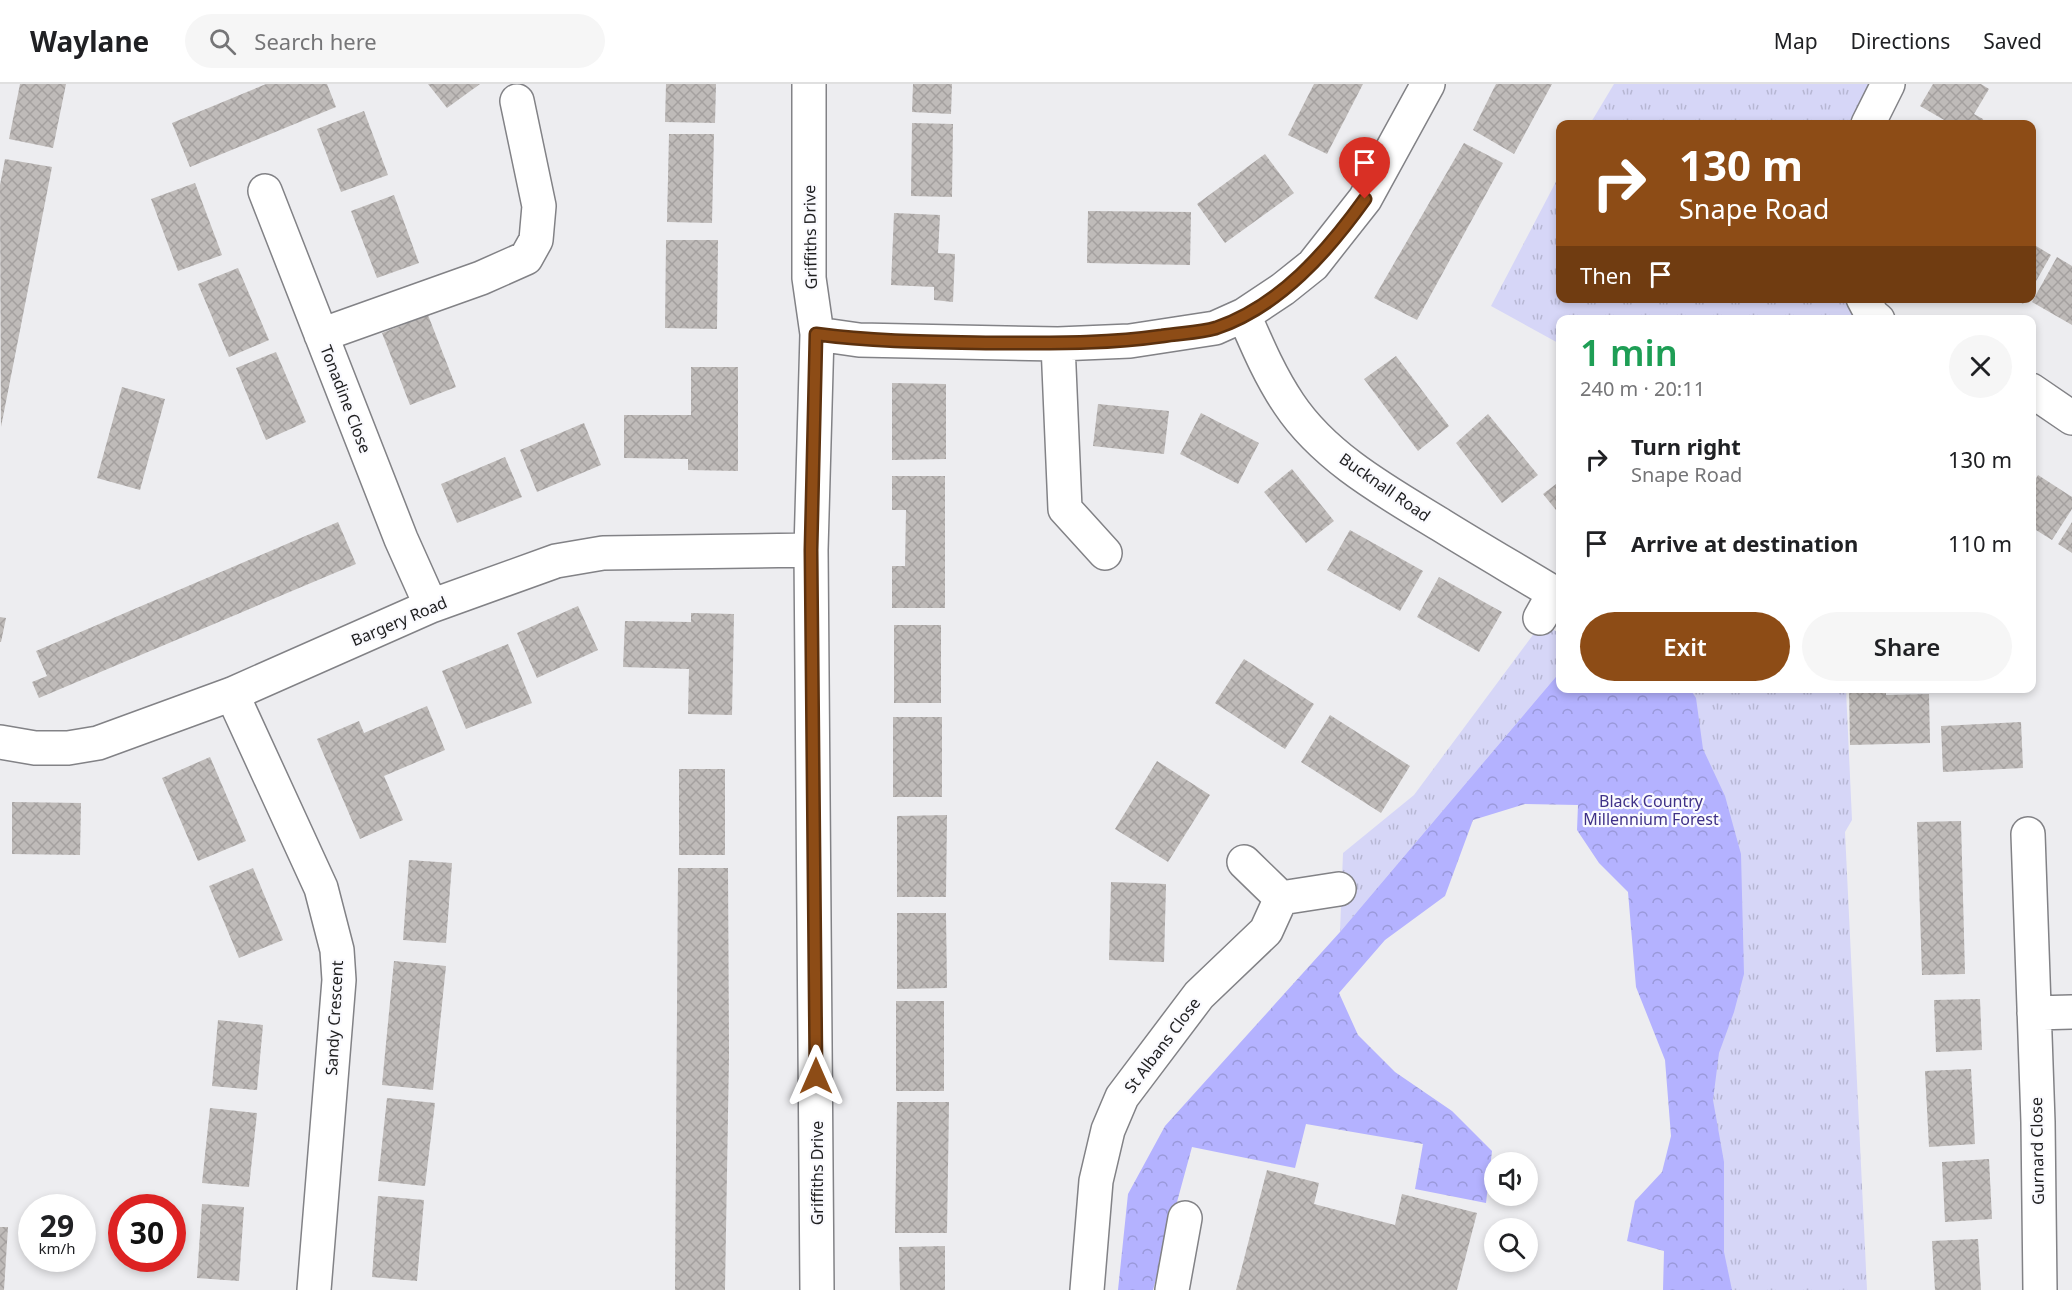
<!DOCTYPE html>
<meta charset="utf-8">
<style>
body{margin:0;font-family:"Noto Sans",sans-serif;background:#f6f6f6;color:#202124;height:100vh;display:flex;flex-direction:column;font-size:22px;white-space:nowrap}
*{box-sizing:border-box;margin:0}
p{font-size:20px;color:#757577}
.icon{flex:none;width:33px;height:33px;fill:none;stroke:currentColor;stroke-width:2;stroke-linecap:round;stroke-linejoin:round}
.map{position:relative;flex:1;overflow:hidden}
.details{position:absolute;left:1556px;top:231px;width:480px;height:378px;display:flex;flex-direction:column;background:#fff;border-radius:12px;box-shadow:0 3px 9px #0003}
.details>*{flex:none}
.top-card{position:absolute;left:1556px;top:36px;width:480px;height:183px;border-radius:12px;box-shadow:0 3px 9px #0003;background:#8d4c16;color:#fff;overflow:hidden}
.controls{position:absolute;left:1484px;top:1068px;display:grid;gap:12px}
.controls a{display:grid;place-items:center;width:54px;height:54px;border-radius:50%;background:#fff;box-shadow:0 3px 9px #0003;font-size:30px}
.speed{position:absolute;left:18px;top:1110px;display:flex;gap:12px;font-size:30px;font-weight:700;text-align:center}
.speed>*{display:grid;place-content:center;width:78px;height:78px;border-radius:50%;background:#fff;box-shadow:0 3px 9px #0003;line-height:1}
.speed small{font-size:15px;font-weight:400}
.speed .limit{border:9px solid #d22;background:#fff;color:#111}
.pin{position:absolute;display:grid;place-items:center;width:51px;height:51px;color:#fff;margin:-62px -26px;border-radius:50% 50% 50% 0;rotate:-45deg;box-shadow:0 0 6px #0007}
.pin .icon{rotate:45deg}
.me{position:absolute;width:66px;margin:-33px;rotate:0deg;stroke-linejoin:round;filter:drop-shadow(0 0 4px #0008)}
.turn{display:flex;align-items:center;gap:21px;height:126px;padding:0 24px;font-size:27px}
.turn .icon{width:78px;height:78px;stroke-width:2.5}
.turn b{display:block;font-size:42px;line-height:51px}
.then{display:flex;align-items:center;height:57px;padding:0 24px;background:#0003;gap:12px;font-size:22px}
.round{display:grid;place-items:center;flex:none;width:63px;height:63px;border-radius:32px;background:#f6f6f6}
.headline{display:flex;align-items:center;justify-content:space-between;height:102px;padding:0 24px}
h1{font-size:36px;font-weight:600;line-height:45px;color:#1e9e55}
.primary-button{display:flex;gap:12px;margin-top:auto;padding:12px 24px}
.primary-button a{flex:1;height:69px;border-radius:36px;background:#8d4c16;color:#fff;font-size:24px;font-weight:600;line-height:69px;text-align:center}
.primary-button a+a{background:#f6f6f6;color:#202124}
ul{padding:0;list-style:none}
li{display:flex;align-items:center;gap:18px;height:84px;padding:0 24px}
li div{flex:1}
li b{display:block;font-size:22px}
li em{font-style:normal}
header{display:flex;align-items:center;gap:36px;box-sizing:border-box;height:84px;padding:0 30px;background:#fff;border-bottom:2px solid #e0e0e0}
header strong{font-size:28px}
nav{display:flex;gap:33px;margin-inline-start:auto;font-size:21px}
.search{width:420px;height:54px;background:#f6f6f6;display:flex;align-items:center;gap:15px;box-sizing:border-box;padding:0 21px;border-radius:33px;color:#757577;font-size:22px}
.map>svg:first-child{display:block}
.grass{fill:url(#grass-tufts)}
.forest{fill:url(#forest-crowns)}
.building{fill:url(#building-cross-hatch)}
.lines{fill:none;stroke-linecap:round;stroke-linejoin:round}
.minor-casing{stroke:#828286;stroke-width:36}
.minor{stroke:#fff;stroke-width:33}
.route-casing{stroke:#5c310e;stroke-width:15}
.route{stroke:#8d4c16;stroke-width:10}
.labels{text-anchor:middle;stroke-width:4.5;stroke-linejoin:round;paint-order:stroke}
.street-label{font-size:16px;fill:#1e1e1f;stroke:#fafafe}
.park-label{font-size:16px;fill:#3f3188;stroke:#fafafe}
</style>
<header>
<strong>Waylane</strong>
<div class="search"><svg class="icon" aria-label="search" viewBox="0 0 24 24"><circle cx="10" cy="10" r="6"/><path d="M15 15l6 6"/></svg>Search here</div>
<nav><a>Map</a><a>Directions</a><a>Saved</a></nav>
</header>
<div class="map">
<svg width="2072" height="1206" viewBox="0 0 2072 1206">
<defs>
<pattern id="grass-tufts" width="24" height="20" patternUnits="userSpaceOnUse" patternTransform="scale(1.5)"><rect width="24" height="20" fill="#d6d6f7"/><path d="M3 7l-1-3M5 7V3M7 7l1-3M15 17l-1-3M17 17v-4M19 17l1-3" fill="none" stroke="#b7b7d3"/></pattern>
<pattern id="forest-crowns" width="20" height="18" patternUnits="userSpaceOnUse" patternTransform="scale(1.5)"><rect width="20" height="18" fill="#b4b2ff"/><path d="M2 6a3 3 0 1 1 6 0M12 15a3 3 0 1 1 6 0" fill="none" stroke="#9a99da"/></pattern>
<pattern id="building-cross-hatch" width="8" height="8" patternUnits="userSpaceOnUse" patternTransform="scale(1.5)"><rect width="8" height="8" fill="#bfbbb9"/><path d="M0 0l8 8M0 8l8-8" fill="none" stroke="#a4a09f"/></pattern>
</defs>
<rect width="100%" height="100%" fill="#ededf0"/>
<path class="grass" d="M1614,0H1876L1856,40H1590Z
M1560,90V214L1850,215L1863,235L1560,236V260L1491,222Z
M1541,540L1560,549V588L1340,848L1343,769L1414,711Z
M1674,605H1846L1852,736L1845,748L1867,1206H1703Z"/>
<path class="forest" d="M1560,588V604L1690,605L1696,614L1703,665L1725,712L1741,770L1744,890L1734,928L1719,969L1713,1016L1724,1078V1168L1732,1206H1663L1664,1167L1627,1157L1635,1117L1662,1088L1671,1052L1665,976L1636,903L1628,808L1599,779L1577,746L1578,721L1525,720L1473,736L1445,812L1385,856L1339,909L1358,951L1395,988L1452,1027L1492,1067L1486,1119L1415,1105L1423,1060L1306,1040L1295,1084L1192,1063L1153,1206H1118L1128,1110L1165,1042L1340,848Z"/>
<path class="building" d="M20,0H66L53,64L9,55Z
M266,0H327L336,23L190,83L172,39Z
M428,0H480L447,24Z
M666,0H716L715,39L665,38Z
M913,0H952L951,30L912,28Z
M1314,0H1363L1327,70L1288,51Z
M1496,0H1552L1514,70L1473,46Z
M1933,0H1981L1989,5L1974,30L1983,35L1984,40H1951L1920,22Z
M364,27L388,91L341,108L317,45Z
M912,39L953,40L952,113L911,112Z
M669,50H714L712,139L667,138Z
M1464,59L1503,79L1417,236L1374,214Z
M1265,70L1294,109L1225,159L1197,120Z
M5,75L52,83L1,343L0,101Z
M195,99L222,171L178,187L151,115Z
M394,111L419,179L377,194L351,127Z
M1088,127L1191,128L1190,181L1087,179Z
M894,129L940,131L938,169L955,170L953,218L934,216V203L891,201Z
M666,156H718L717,245L665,244Z
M2031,159L2051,171L2031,206Z
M2057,173L2072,182V241L2032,218Z
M238,184L269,256L229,273L198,200Z
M2013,214H2026L2023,220Z
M428,231L456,303L410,321L382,249Z
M276,268L306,338L266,356L236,284Z
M1396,272L1449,342L1418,367L1364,295Z
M691,283H738V387L688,386V375L624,374V331H691Z
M892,299L946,300V375L892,376Z
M122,303L165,315L140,406L97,394Z
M1098,320L1169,327L1164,370L1093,362Z
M1201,329L1259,359L1238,400L1180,370Z
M1488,330L1538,391L1502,419L1456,359Z
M584,339L601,381L537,408L520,366Z
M505,373L522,413L457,439L441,400Z
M1292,385L1334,437L1306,459L1264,408Z
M2038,391L2072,413V425L2052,456L2031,443V403Z
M892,392H945V524H892V482H905L906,426H892Z
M1560,397V431L1543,410Z
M338,438L356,480L39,614L32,598L47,592L36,567Z
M2072,438V469L2058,460Z
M1350,446L1423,487L1400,527L1327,486Z
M1439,493L1502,528L1479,568L1417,533Z
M578,522L598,566L537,594L517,549Z
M691,529L734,530L732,631L688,630L689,585L623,583L625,537L691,538Z
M0,533L6,534L1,558H0Z
M894,541H941V619H894Z
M508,560L532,619L466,645L442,587Z
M1244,575L1314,620L1285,665L1215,619Z
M1849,604H1886V611L1929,610L1930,659L1850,661Z
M427,622L445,666L384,692L403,736L360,755L317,655L359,637L364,649Z
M1330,631L1410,682L1381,729L1301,678Z
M893,633H942V713H893Z
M2021,638L2023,684L1943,688L1941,642Z
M210,673L246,757L198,777L162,694Z
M1157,677L1210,711L1168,778L1115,745Z
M679,685H725V771H679Z
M12,718L81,719L80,771L12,770Z
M947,731L946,813H897V732Z
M1961,737L1965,890L1922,891L1917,738Z
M409,776L452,779L446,859L403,856Z
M253,784L283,856L239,874L209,802Z
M678,784H728L729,971L725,1206H675Z
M1111,798L1166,800L1164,878L1109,876Z
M897,829H946L947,904L897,905Z
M394,877L446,882L433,1006L382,1001Z
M1980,915L1982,966L1936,968L1934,916Z
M896,917H944V1007H896Z
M218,936L263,941L257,1006L212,1002Z
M1971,985L1975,1060L1929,1063L1925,987Z
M387,1014L435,1019L425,1102L378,1097Z
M897,1018H949L947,1149H895Z
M210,1024L257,1029L249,1103L202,1099Z
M1989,1075L1992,1135L1945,1138L1942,1078Z
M1267,1086L1319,1099L1314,1120L1395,1141L1402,1110L1477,1129L1457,1206H1236Z
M378,1112L424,1116L417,1197L372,1193Z
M202,1120L244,1123L239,1197L197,1194Z
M0,1143H8L4,1206H0Z
M1978,1155L1981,1206H1935L1932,1157Z
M945,1162V1206H900L899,1163Z"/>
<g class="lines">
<g class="minor-casing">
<path id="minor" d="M809,0V194L817,250L811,466L817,1206
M1868,40L1888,0
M265,107L401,455L431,522
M1863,214L1872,231L1878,236
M1244,231C1257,261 1270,292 1289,320C1325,374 1387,408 1441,441C1478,464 1516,486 1554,509L1540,534
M817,250L859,256L1058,260L1130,257L1215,244L1244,231L1283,205L1313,181L1365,115L1428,0
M321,251L481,194L526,174L536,156L539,122L517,17
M1058,260L1065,425L1105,469
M2031,306L2072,334
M232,610L321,804L337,866L339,896L314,1206
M0,658L35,664H68L98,659L232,610L431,522L556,477L603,469L811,466
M2028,750L2038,1038L2040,1206
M1244,778L1281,814L1339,805
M2034,929L2072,928
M1087,1206L1096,1097L1108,1046L1122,1013L1199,911L1266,847L1281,814
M1172,1206L1185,1134"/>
</g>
<use href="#minor" class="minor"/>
</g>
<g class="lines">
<g class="route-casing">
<path id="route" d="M816,992L811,466L816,250C875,258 934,258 994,259C1050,259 1106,260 1162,252C1179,249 1199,249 1216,244C1280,222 1327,168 1365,115"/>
</g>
<use href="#route" class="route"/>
</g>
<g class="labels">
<g class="street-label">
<text transform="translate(810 153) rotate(-91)" y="6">Griffiths Drive</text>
<text transform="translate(346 315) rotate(69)" y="6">Tonadine Close</text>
<text transform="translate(1385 403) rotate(35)" y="6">Bucknall Road</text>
<text transform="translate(399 537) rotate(-23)" y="6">Bargery Road</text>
<text transform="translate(334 934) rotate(-87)" y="6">Sandy Crescent</text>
<text transform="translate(1162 961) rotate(-53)" y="6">St Albans Close</text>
<text transform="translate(2037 1067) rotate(-91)" y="6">Gurnard Close</text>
<text transform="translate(817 1089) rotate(-90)" y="6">Griffiths Drive</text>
</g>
<g class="park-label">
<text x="1651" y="723">Black Country<tspan x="1651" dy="18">Millennium Forest</tspan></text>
</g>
</g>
</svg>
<div class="controls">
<a><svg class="icon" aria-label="sound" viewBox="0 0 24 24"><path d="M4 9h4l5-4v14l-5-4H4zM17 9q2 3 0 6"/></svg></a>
<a><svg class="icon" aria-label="search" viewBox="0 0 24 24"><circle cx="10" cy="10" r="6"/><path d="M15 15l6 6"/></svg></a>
</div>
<div class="speed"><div>29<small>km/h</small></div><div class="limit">30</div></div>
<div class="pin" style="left:1365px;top:115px;background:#d93025"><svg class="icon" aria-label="arrive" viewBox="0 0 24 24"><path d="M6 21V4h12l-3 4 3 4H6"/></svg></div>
<svg class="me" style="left:816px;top:992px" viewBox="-20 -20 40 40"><path d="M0-17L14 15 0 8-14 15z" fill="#8d4c16" stroke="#fff" stroke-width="4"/></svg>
<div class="top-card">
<div class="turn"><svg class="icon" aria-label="right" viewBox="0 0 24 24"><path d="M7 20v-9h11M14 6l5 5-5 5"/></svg><div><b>130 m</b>Snape Road</div></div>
<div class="then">Then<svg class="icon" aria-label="arrive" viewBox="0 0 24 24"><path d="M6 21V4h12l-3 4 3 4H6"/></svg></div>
</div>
<section class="details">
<div class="headline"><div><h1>1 min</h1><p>240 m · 20:11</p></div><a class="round"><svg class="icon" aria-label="close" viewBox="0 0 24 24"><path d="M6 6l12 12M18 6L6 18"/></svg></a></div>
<ul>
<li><svg class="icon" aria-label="right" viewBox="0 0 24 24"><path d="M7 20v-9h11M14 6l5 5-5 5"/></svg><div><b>Turn right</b><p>Snape Road</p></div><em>130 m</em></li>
<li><svg class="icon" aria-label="arrive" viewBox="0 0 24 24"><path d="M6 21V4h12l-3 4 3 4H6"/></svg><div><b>Arrive at destination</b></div><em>110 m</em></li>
</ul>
<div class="primary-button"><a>Exit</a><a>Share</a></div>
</section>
</div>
